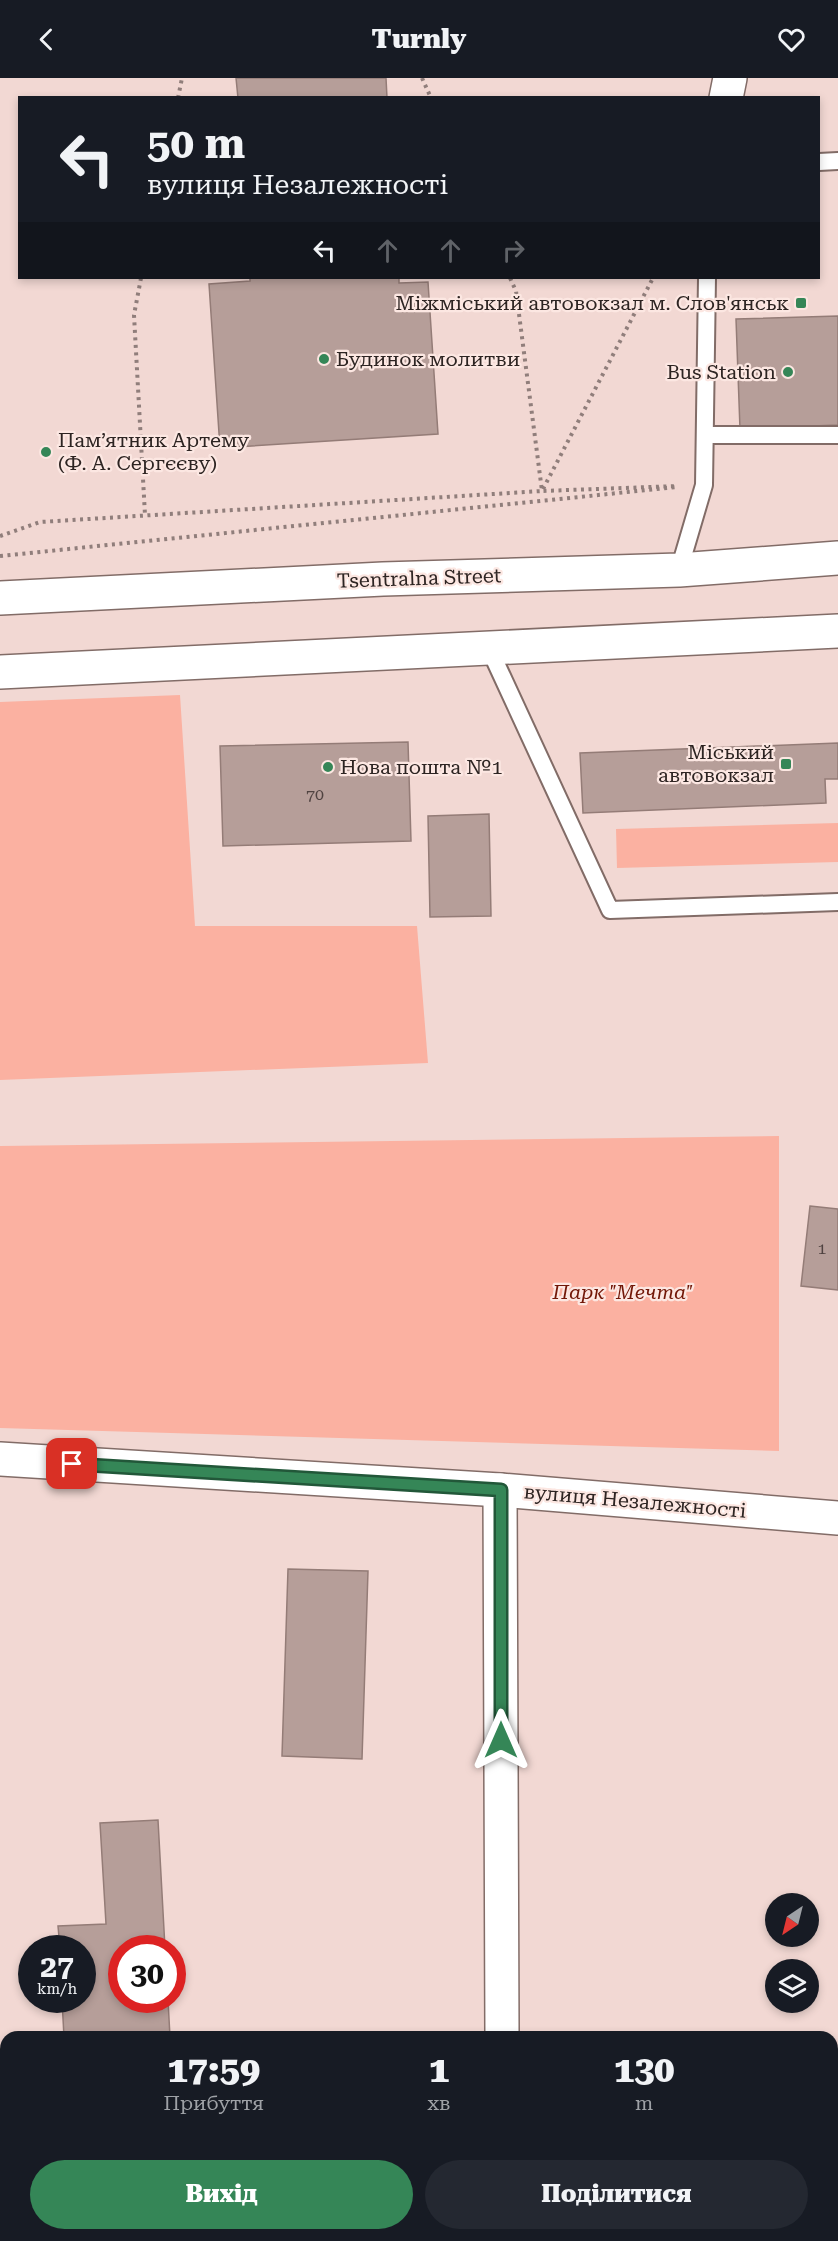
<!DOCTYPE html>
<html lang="uk">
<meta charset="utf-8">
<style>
body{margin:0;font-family:"Roboto Serif",serif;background:#242831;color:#f1f3f6;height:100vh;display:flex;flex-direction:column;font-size:22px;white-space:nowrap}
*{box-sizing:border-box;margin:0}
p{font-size:20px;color:#9ea1a6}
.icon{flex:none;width:33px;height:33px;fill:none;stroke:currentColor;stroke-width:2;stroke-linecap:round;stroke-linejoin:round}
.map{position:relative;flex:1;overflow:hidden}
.sheet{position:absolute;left:0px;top:1953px;width:838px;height:210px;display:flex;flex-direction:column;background:#171b24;border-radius:18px 18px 0 0;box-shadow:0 3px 9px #0003}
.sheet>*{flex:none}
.guide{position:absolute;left:18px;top:18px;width:802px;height:183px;border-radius:0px;box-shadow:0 3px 9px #0003;background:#171b24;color:#f1f3f6;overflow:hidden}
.needle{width:39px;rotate:215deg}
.fabs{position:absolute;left:765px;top:1815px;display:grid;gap:12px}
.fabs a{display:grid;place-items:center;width:54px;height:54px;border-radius:50%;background:#171b24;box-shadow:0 3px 9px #0003;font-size:30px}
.speed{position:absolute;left:18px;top:1857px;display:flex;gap:12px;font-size:30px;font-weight:700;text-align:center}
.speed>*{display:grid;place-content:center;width:78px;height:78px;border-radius:50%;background:#171b24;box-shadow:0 3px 9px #0003;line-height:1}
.speed small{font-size:15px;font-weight:400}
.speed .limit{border:9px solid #d22;background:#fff;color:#111}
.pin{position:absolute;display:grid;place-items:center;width:51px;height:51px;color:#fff;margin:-26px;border-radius:12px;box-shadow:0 3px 9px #0006}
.me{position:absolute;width:66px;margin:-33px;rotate:0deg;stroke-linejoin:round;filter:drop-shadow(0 0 4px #0008)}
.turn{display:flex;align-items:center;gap:21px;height:126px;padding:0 30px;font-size:27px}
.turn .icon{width:78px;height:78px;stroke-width:2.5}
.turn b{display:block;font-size:42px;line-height:51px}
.lanes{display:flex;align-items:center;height:57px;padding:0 30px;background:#0003;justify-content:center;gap:30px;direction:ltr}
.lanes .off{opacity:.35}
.eta{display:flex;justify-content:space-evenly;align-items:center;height:102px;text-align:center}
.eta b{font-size:36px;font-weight:800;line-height:42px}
.button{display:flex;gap:12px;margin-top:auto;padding:12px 30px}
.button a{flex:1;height:69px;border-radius:36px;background:#358657;color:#fff;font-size:24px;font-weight:800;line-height:69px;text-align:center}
.button a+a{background:#242831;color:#f1f3f6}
header{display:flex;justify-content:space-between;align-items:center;height:78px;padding:0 30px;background:#171b24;font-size:27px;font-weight:800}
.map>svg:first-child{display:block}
.green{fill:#fbb1a1}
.building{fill:#b69e99;stroke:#947c77;stroke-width:1.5}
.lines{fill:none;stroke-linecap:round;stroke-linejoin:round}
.service-casing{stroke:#826c67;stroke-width:20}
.minor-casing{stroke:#826c67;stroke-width:36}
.tertiary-casing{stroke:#826c67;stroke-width:36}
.path{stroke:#907e7b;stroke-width:4;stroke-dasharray:3 4.5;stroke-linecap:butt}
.service{stroke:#fff;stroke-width:16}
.minor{stroke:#fff;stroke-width:33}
.tertiary{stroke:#fff;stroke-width:33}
.route-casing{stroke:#225739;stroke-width:15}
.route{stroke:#358657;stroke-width:10}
.poi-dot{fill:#358657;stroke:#fce7e2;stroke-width:2}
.labels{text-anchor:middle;stroke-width:4.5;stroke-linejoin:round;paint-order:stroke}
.number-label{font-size:16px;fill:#4f4240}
.poi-label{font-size:20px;fill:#2d2422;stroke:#fce7e2;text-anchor:end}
.street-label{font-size:20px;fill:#2d2422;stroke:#fce7e2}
.park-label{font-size:20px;font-style:italic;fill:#721707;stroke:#fce7e2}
</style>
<header><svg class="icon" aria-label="back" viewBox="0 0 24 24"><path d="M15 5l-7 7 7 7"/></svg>Turnly<svg class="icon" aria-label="heart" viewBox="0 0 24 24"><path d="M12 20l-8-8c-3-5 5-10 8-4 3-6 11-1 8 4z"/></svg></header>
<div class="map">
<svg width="838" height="2163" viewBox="0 0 838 2163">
<rect width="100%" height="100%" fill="#f2d8d3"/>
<path class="green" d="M180,617L195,848H417L428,985L0,1002V624Z
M838,745V784L617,790L616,751Z
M779,1058V1373L0,1350V1068Z"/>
<path class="building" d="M236,0H386L387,20H238Z
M250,200H399V205L428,204L438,356L220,370L209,206L250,203Z
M838,238V347L740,351L736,241Z
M408,664L411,763L223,768L220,668Z
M838,665V701H825L826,725L583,735L580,675Z
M489,736L491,838L430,839L428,738Z
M810,1128L838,1131V1212L801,1208Z
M288,1491L368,1493L362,1681L282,1678Z
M158,1742L165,1870H122V1922H168L170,1959H64L62,1922H82V1870H60L58,1848L106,1846L100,1745Z"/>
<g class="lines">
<g class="service-casing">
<path id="service" d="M819,84L838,83
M706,357H838
M679,492L704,407L707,200
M489,570L610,832L838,824"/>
</g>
<g class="minor-casing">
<path id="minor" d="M726,20L730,0
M500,1412L502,1959
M502,2157V2163"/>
</g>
<g class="tertiary-casing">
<path id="tertiary" d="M0,520L383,501L679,492L838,480
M0,594L838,553
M0,1381L500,1412L838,1440"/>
</g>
<path class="path" d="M422,0L431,20
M178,20L182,0
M141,200L134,237L145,437
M510,200L516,213L542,413L678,408
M0,458L40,444L542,413L653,200
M0,478L677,409"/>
<use href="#service" class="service"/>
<use href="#minor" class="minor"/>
<use href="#tertiary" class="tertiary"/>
</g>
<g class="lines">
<g class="route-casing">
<path id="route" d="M72,1386L501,1412V1662"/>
</g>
<use href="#route" class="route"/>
</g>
<g class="poi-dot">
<rect x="795" y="219" width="12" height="12" rx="3"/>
<circle cx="324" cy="281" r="6"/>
<circle cx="788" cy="294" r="6"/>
<circle cx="46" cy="374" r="6"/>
<rect x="780" y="680" width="12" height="12" rx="3"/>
<circle cx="328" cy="689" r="6"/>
</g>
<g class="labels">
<g class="number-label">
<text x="315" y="722">70</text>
<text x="822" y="1176">1</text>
</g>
<g class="poi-label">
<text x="789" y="232">Міжміський автовокзал м. Слов'янськ</text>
<text x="336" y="288" text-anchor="start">Будинок молитви</text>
<text x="776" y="301">Bus Station</text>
<text x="58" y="369" text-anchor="start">Пам’ятник Артему<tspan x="58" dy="23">(Ф. А. Сергєєву)</tspan></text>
<text x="774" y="681">Міський<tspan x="774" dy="23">автовокзал</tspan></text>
<text x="340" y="696" text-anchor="start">Нова пошта №1</text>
</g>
<g class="street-label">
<text transform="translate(419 500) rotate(-2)" y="7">Tsentralna Street</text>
<text transform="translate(635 1423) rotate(5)" y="7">вулиця Незалежності</text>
</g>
<g class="park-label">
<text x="623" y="1221">Парк "Мечта"</text>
</g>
</g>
</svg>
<div class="fabs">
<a><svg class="needle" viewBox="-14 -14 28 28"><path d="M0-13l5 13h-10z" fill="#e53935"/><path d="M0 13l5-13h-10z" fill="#9ea1a6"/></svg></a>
<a><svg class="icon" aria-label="layers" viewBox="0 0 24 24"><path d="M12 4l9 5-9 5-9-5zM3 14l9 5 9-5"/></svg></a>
</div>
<div class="speed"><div>27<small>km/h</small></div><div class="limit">30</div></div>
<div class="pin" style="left:72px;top:1386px;background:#d93025"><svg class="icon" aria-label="arrive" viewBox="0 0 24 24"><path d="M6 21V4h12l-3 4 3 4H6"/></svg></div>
<svg class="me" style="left:501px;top:1662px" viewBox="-20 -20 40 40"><path d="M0-17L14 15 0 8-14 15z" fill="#358657" stroke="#fff" stroke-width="4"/></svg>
<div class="guide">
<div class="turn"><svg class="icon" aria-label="left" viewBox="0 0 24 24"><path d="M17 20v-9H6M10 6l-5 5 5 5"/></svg><div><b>50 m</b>вулиця Незалежності</div></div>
<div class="lanes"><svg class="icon" aria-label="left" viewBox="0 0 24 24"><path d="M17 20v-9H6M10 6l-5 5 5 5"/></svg><svg class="icon off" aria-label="ahead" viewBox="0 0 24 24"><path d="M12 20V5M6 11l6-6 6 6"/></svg><svg class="icon off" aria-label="ahead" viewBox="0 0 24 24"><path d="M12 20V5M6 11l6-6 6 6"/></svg><svg class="icon off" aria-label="right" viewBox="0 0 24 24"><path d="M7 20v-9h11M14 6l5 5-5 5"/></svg></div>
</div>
<section class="sheet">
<div class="eta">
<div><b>17:59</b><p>Прибуття</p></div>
<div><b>1</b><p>хв</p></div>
<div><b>130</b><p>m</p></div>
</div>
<div class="button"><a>Вихід</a><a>Поділитися</a></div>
</section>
</div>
